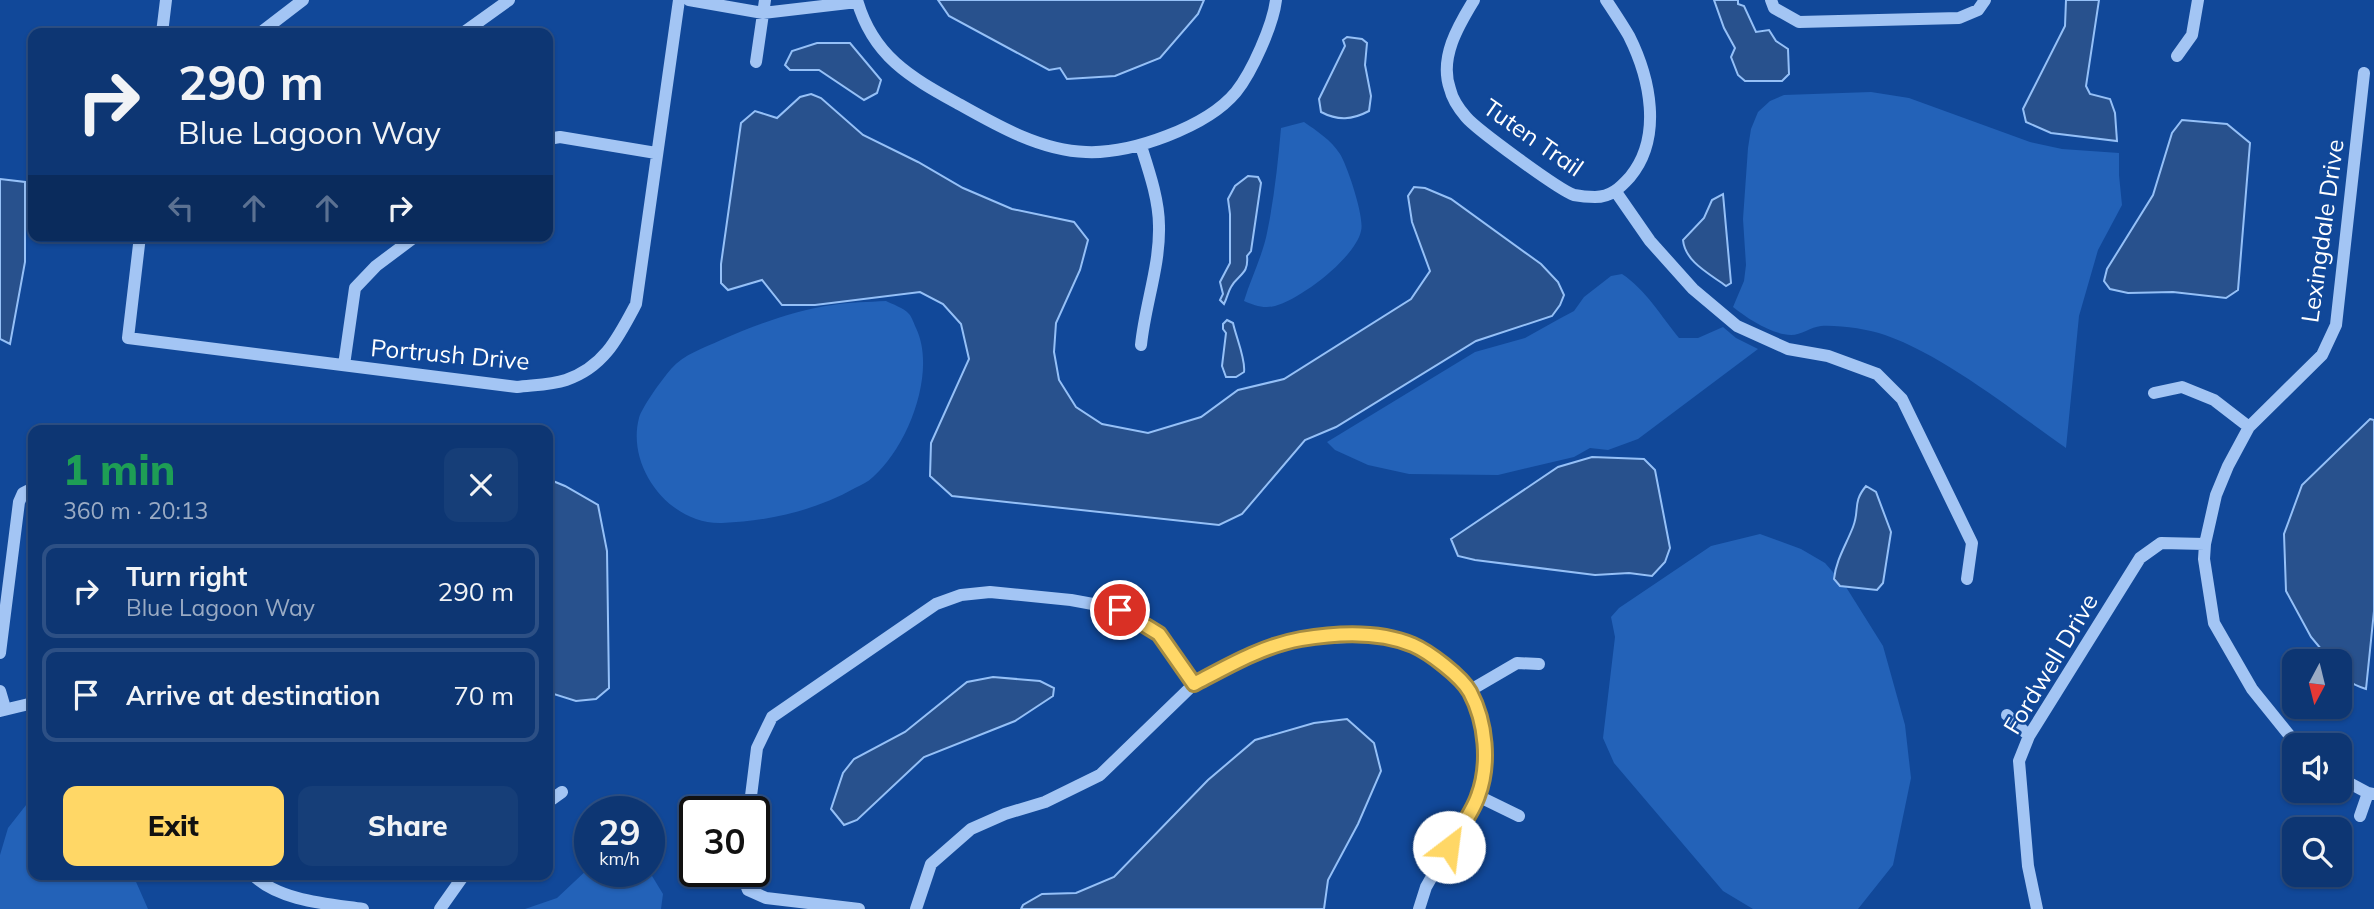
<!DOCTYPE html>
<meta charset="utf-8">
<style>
body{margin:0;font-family:Mulish,sans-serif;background:#163e78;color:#f1f3f6;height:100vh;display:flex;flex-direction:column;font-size:26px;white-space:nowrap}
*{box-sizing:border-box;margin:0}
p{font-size:23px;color:#9aabc4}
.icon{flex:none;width:38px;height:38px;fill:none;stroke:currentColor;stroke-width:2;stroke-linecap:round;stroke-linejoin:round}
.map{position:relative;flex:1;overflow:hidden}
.drawer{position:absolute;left:28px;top:425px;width:525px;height:455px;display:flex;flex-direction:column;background:#0d3673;border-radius:14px;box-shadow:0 2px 5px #0004,0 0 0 2px #2d5085}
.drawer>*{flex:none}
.guide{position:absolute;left:28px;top:28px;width:525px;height:214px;border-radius:14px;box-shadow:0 2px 5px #0004,0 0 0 2px #2d5085;background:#0d3673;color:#f1f3f6;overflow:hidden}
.needle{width:46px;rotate:187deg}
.controls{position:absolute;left:2282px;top:649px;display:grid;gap:14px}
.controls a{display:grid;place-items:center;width:70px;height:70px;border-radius:14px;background:#0d3673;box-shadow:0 2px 5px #0004,0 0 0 2px #2d5085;font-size:35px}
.speed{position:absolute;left:574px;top:796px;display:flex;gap:14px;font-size:35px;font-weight:700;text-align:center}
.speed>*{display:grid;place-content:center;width:91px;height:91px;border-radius:50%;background:#0d3673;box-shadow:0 2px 5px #0004,0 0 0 2px #2d5085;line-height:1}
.speed small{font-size:18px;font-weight:400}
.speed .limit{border:4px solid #111;border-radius:10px;background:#fff;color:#111}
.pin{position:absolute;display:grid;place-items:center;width:60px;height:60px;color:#fff;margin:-30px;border:4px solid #fff;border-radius:50%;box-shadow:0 2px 7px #0007}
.me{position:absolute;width:77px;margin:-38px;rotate:30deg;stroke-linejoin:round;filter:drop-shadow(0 0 5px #0008)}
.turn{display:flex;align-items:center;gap:24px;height:147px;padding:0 35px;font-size:32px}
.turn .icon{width:91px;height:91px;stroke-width:2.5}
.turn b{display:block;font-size:49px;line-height:60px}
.lanes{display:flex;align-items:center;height:66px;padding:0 35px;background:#0003;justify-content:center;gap:35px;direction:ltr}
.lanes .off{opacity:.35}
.round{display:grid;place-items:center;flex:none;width:74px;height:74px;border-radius:14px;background:#163e78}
.overview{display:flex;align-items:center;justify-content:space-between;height:119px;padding:0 35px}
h1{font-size:42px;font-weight:800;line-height:52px;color:#1e9e55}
.button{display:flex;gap:14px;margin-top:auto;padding:14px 35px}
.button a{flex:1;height:80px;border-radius:14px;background:#ffd766;color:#111;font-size:28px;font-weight:800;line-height:80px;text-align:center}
.button a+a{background:#163e78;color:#f1f3f6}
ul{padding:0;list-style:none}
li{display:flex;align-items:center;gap:21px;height:94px;margin:0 14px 10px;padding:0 21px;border:4px solid #2d5085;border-radius:14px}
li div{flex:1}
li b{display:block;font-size:26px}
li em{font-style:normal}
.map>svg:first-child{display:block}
.green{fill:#2362b8}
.water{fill:#28518d;stroke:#95c0f7;stroke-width:2}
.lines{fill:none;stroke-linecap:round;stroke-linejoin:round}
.minor{stroke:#a3c5f4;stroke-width:12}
.route-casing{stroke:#a68c42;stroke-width:18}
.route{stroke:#ffd766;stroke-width:12}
.labels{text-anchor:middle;stroke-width:5;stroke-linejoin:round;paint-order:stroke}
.street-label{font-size:24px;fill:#fff;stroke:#114899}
</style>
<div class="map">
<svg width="2374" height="909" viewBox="0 0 2374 909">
<rect width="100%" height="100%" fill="#114899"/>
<path class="green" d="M1871,92L1909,98L2030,142L2062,149L2119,153V175L2122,205L2098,250L2079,316L2066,448C2013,411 1945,356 1885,335C1868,329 1839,325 1821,326C1811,327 1801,335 1791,335C1771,334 1748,319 1733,307L1744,281L1746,265L1743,219L1748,148L1751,129L1758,112L1770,101L1784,95Z
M1304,122C1317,131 1331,140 1340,154C1347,165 1365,218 1361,231C1355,258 1301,299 1275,306C1263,309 1254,305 1244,301C1251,278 1262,257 1267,233C1274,199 1278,163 1281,128Z
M1622,274C1646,290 1661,316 1679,338H1698L1723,327L1736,338L1758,349L1638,439L1608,450L1590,448L1574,457L1498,475L1409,474L1368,465L1335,450L1327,442L1475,352L1525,338L1559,319L1574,311L1584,297L1611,276Z
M886,301C892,304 904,308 909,314C912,317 914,324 916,328C937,372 908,446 873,477C868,482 861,485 855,488C814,511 769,521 722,523C670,525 626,467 639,418C642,407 663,378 671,369C684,354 704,348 721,340C756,325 795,310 833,305C850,302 868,302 886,301Z
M1760,534L1801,549L1825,563L1846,587L1883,646L1905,725L1911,778L1893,865L1858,909H1753L1723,891L1614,763L1603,738L1615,637L1611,617L1619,608L1711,546Z
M33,799V875H133L148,909H0V855L8,828L30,800Z
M590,867V872L649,871L663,894L661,909H525L557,898Z"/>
<path class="water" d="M938,0H1204L1198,14L1160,58L1115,76L1067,79L1060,68L1049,70L949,16Z
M1714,0H1738V4L1744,6L1756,32L1769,30L1776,41L1788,49L1789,74L1782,81H1745L1738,75L1731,57L1735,48L1724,28Z
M2066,0H2099L2086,86L2090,94L2110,99L2115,113L2117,141L2051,133L2026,122L2023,109L2065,26Z
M1347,37L1362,39L1367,43L1365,65L1371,96L1369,111C1352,120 1338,121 1321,112L1319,99L1345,46L1343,40Z
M817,43H850L881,80L877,93L864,100L819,70H790L785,65L792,51Z
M811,94L821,98L863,135L918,162L963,188L1012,209L1074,222L1088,240L1080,270L1056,323L1054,352L1059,380L1076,407L1102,424L1148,433L1201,417L1238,390L1284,379L1411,299L1430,271L1412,222L1408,196L1414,187L1425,188L1451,199L1541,264L1558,282L1564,295L1560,305L1552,316L1476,341L1336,427L1305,440L1242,514L1219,525L952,496L930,476L931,443L969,359L961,324L943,304L920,292L815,305H782L762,280L728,290L721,283V264L741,123L755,111L777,118L800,97Z
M2182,120L2227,124L2250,143L2238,290L2226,298L2173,292L2128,293L2110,289L2104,281L2107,269L2153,195L2172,133Z
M1248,176L1258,177L1261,183L1251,251L1247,256C1249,275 1238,274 1231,287C1228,292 1227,298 1224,304L1220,300L1223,294L1220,282L1230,263V214L1228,199L1235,186Z
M0,179L25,182V262L10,344L0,339Z
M1723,194L1731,283L1726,286C1710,274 1685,262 1683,240L1704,218L1712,200Z
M1227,320L1233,323C1236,337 1246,360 1244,372L1236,377H1226L1222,366L1226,333L1223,329V324Z
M2370,419L2374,420V611L2366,689C2351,684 2340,679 2340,662L2331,661L2311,637L2286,591L2284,534L2302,485Z
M1592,457L1644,459L1655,470L1670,548L1665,562L1652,576L1629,573L1595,575L1475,560L1458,556L1451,539L1558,467Z
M548,479L565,486L598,505L607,551L609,688L596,699L576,701L554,694L548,698Z
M1866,486L1876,492L1891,532L1883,583L1877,590L1840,586L1834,579C1836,560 1846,545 1853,527C1860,509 1852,503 1866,486Z
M993,677L1040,681L1054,688L1053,696L1015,721L924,757L857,820L844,825L831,809L843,773L854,759L905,732L967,682Z
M1347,719L1374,743L1381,771L1358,824L1328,880L1324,909H1021L1023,905L1042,894L1076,893L1114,877L1208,780L1255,740L1314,723Z"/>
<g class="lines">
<path class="minor" d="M689,0L763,13L857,2
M857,0C873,56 910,77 957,103C996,125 1041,151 1086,152C1131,154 1207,127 1236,92C1252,72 1273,25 1276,0
M1474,0C1458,26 1439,58 1450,89C1452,98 1460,110 1466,117C1476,129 1559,190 1574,195C1579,196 1589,197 1595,197C1611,197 1620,188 1630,177C1663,137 1650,78 1629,36C1622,24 1614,12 1606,0
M1771,0L1774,8L1799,22L1959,18L1978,10L1985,0
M162,33L166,0
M260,33L303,0
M463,33L509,0
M2177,56L2192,35L2198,0
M756,62L765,0
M548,139L560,137L656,153
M1616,192L1650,241L1693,289L1737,326L1788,349L1828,356L1877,374L1902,399L1972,543L1967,579
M140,236L128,338L517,387C532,385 551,385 566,380C604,367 618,338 636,304L679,0
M1141,345C1145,305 1160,266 1159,226C1159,200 1149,171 1141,146
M344,365L355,288L376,266L416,236
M2154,393L2182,387L2214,400L2249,427
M0,653L19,502L23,493L33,488
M0,691L5,708
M1469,691L1517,663L1539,664
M0,711L33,703
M2007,715L2029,736
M2298,746L2252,689L2214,623L2204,559L2205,544L2216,495L2228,466L2249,427L2322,355L2336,325L2364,73
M2340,778L2368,793L2374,794
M1478,796L1519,816
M548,802L562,792
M749,812L757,748L772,717L936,604L961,595L990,592L1071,600L1120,609L1159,633L1194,684
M2360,816L2368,793
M741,872L748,890L766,898L859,909
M253,875C279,901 329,904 363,909
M440,909L464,875
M916,909L931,864L971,829L1005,814L1045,802L1100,775L1194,684L1263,649L1301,639L1369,636L1393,638L1415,646L1448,669L1469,691L1484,731V763L1478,796L1426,887L1419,909
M2037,909L2028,866L2019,761L2029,736L2140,558L2161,543L2205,544"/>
</g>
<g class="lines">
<g class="route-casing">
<path id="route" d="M1120,610L1159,634L1194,684C1228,666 1262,646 1301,639C1336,633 1380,631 1413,645C1429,652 1461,676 1470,692C1486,722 1490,764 1478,796C1472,814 1458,831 1449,847"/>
</g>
<use href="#route" class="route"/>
</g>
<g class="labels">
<g class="street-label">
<text transform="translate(1533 138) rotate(35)" y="8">Tuten Trail</text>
<text transform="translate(2323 231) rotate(-82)" y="8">Lexingdale Drive</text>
<text transform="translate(450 355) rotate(5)" y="8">Portrush Drive</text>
<text transform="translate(2051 664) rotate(-59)" y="8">Fordwell Drive</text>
</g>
</g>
</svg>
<div class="controls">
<a><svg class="needle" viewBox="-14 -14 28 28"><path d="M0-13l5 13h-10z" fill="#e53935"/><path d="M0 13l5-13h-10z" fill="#9aabc4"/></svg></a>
<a><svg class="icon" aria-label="sound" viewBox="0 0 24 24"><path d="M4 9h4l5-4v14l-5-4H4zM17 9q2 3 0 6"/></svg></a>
<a><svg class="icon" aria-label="search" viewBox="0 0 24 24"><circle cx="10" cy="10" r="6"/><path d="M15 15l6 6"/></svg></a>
</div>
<div class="speed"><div>29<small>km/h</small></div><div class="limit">30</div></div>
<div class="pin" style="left:1120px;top:610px;background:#d93025"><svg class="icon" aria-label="arrive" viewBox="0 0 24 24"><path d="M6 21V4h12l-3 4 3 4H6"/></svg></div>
<svg class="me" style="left:1449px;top:847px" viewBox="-20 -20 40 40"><circle r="19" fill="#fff"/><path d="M0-13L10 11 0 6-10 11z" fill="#ffd766"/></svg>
<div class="guide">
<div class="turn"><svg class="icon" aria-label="right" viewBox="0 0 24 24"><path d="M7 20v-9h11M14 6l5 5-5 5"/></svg><div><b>290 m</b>Blue Lagoon Way</div></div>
<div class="lanes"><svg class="icon off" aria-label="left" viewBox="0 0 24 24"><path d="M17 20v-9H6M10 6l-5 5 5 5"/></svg><svg class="icon off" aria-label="ahead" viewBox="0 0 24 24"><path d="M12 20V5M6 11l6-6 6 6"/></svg><svg class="icon off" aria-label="ahead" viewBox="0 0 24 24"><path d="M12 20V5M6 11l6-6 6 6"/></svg><svg class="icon" aria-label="right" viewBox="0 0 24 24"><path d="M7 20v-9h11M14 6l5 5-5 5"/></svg></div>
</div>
<section class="drawer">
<div class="overview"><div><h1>1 min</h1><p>360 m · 20:13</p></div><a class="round"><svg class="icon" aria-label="close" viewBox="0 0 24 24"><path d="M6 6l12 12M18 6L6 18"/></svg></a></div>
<ul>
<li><svg class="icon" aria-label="right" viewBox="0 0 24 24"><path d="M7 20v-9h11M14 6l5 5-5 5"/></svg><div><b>Turn right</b><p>Blue Lagoon Way</p></div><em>290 m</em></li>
<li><svg class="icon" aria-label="arrive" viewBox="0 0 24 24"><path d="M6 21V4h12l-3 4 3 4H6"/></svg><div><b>Arrive at destination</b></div><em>70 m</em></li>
</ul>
<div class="button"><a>Exit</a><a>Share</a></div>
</section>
</div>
